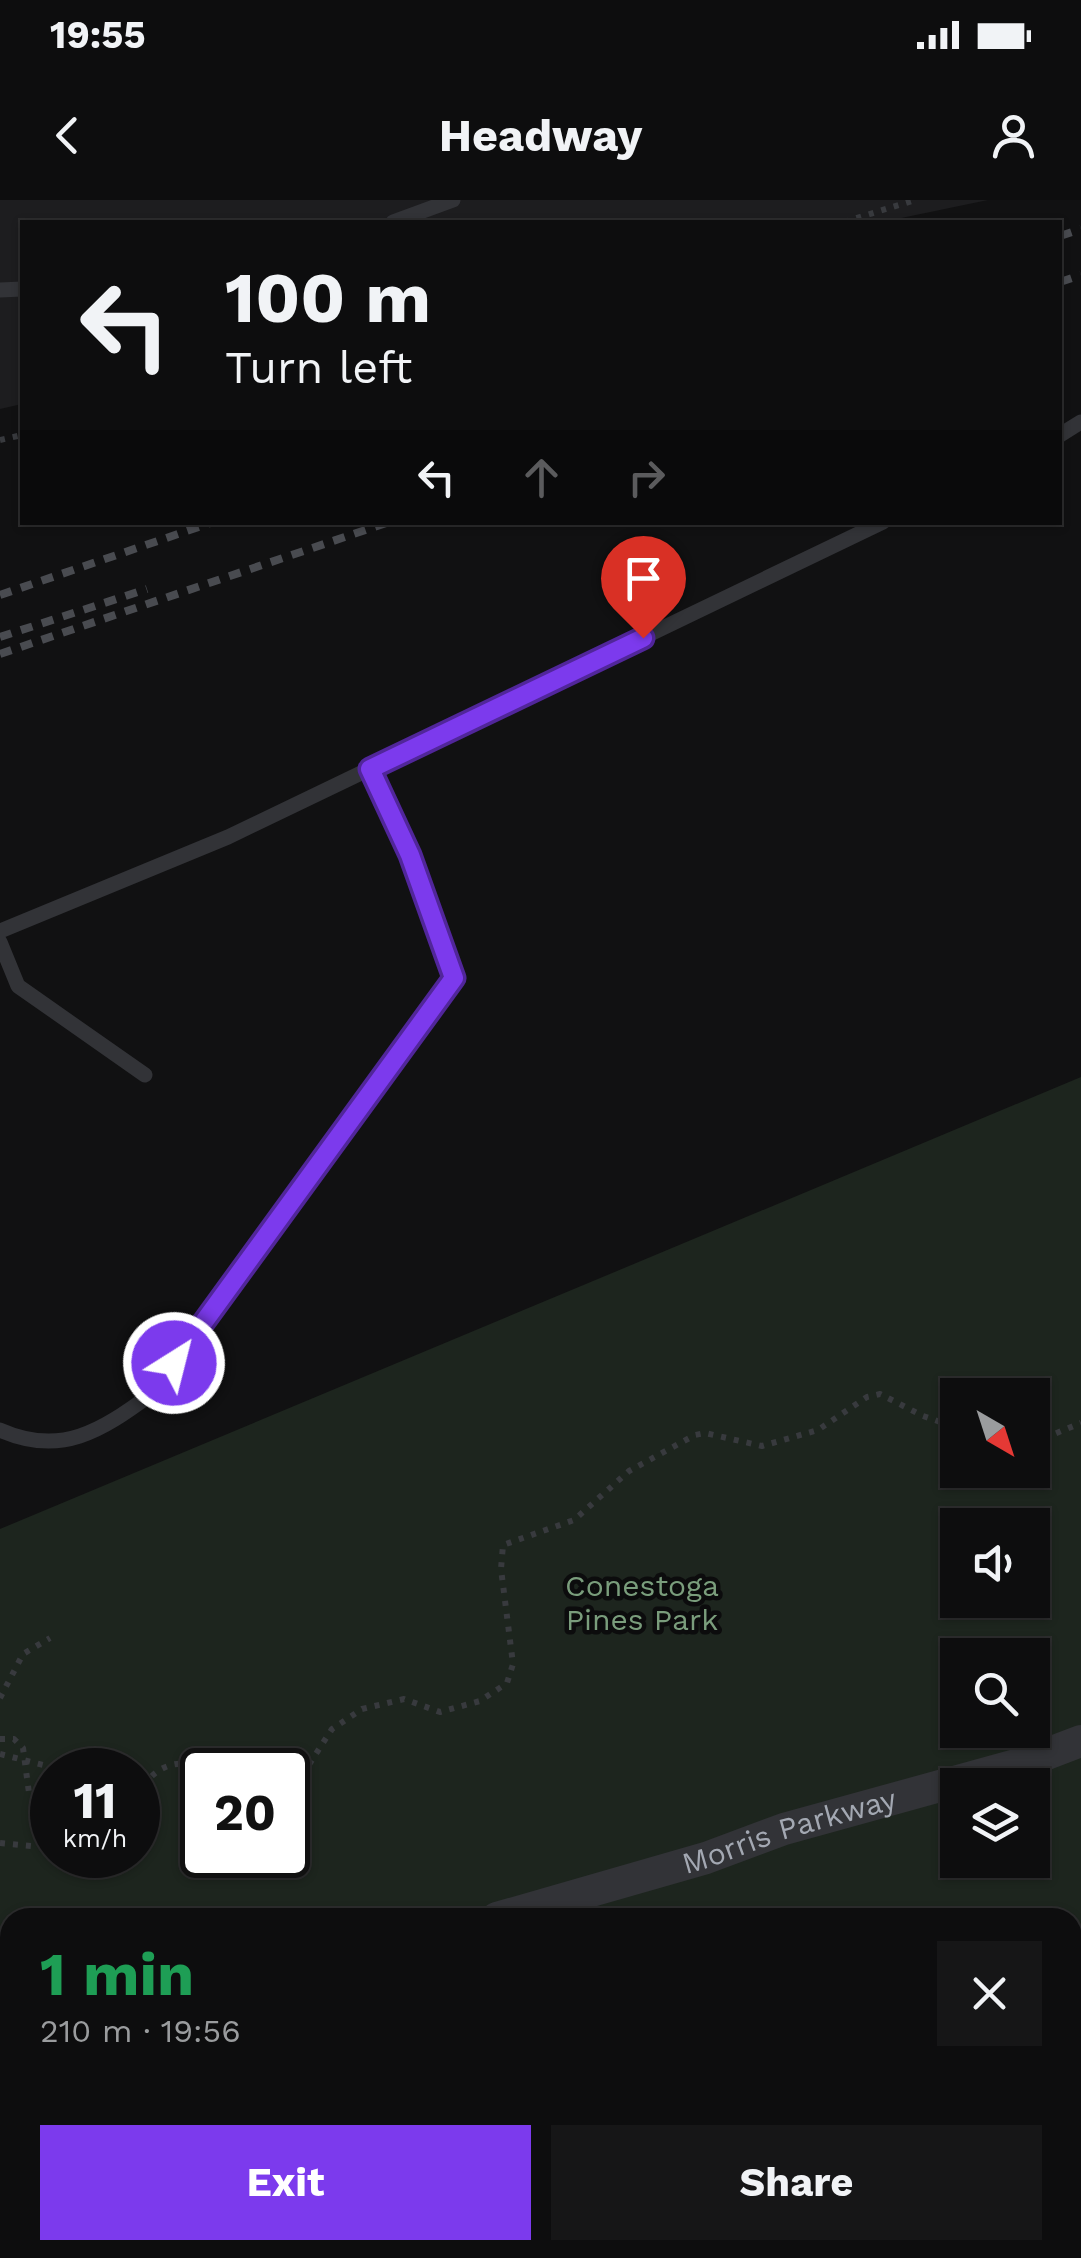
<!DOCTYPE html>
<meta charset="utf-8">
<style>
body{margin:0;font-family:"Work Sans",sans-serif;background:#161617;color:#f1f3f6;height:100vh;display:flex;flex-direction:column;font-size:38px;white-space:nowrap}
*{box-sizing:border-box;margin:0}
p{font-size:32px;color:#9a9c9e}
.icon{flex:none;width:55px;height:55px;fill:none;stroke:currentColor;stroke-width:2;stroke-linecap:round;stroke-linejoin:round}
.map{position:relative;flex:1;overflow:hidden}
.side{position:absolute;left:0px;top:1708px;width:1082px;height:352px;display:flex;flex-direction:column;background:#0d0d0e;border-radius:30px 30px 0 0;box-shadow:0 2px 8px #0004,0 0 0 2px #2d2d2e}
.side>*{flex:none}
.guide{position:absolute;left:20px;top:20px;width:1042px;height:305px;border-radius:0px;box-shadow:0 2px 8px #0004,0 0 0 2px #2d2d2e;background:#0d0d0e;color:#f1f3f6;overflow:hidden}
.needle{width:65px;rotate:141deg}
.controls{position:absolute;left:940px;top:1178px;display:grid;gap:20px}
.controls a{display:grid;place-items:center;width:110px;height:110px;border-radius:0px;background:#0d0d0e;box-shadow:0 2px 8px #0004,0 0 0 2px #2d2d2e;font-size:50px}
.speed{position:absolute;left:30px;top:1548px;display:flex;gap:20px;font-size:50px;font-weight:700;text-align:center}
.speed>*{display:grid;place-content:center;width:130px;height:130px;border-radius:50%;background:#0d0d0e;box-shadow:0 2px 8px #0004,0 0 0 2px #2d2d2e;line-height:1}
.speed small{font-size:25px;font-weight:400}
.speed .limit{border:5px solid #111;border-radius:15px;background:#fff;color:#111}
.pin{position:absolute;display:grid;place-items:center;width:85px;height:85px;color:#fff;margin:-102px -42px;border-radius:50% 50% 50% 0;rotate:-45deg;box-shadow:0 0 10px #0007}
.pin .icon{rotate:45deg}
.me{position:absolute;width:110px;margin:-55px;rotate:36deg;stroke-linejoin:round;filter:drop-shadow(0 0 8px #0008)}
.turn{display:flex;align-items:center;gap:35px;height:210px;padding:0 40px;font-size:45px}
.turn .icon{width:130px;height:130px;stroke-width:2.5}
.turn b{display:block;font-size:70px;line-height:85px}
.lanes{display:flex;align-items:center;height:95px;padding:0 40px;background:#0003;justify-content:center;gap:50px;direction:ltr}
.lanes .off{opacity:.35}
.round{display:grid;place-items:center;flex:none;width:105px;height:105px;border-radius:0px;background:#161617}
.summary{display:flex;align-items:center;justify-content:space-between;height:170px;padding:0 40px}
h1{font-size:60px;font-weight:700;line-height:75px;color:#1e9e55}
.action{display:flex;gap:20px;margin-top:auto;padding:20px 40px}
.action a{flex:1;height:115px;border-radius:0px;background:#7c3aed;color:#fff;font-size:40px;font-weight:700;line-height:115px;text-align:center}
.action a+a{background:#161617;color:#f1f3f6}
.status{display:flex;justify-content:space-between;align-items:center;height:70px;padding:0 50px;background:#0d0d0e;direction:ltr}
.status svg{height:28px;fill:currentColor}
header{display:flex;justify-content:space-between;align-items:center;height:130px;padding:0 40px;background:#0d0d0e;font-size:45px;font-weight:700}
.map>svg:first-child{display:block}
.built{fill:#1d1d1f}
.green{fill:#1d251e;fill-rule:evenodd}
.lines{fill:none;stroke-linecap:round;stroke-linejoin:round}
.path{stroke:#383a3e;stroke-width:6;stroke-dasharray:5 8;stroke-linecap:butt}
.lane{stroke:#323337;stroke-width:15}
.street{stroke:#323337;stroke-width:32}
.rail{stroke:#494b50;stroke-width:8;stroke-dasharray:12 10;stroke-linecap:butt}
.route-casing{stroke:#51269a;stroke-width:25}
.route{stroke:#7c3aed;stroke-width:18}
.labels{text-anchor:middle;stroke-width:9;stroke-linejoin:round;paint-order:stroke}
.park-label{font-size:30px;fill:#7a9d7c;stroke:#0c0c0d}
.street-label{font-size:30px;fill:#a3a8b2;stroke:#0c0c0d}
</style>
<div class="status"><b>19:55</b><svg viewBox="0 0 49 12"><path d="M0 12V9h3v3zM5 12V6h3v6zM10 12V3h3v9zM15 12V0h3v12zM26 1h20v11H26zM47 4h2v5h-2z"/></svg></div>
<header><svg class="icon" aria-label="back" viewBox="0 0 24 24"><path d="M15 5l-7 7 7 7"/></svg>Headway<svg class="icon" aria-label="person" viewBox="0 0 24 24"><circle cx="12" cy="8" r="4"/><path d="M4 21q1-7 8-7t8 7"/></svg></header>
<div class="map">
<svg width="1081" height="2058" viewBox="0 0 1081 2058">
<rect width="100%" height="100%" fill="#111112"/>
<path class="built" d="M0,0H988L882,22H22V204L0,209Z"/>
<path class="green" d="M1081,877V2058H0V1329ZM958,1195H1032V1270H958ZM958,1325H1032V1400H958ZM958,1455H1032V1530H958ZM52,1570H138V1655H52ZM202,1570H288V1655H202ZM958,1585H1032V1660H958ZM10,1718H1072V2050H10Z"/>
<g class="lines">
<path class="path" d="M844,22L915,0
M0,240L22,235
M1032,1243L1081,1223
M0,1498L23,1454L50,1438
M0,1539H14L23,1548L29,1593L52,1616
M0,1554L43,1565L49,1573L47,1609
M236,1570L256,1558L278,1570
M288,1597L332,1529L362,1509L404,1499L440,1512L480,1501L507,1483L513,1464L501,1369L503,1345L574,1320L629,1271L695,1235L705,1233L762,1246L818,1230L867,1197L880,1194L923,1216L958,1228
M138,1598C149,1567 179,1555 207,1570
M0,1643L31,1646L52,1632
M1072,1822L1081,1820"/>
<path class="lane" d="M393,22L453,0
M0,90L22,89
M1060,235L1081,222
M0,731L228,637L883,322
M0,742L18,786L145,875
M0,1230C61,1257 101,1231 150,1195L455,778L410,655L370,569"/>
<g class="street">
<path id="s1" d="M497,1718L706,1658L784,1629L1023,1563L1081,1541"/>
<path d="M0,1832L10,1831"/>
</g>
<path class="rail" d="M1060,36L1081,29
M1060,82L1081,75
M0,395L213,322
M0,437L147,389
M0,454L389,322"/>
</g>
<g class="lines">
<g class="route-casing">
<path id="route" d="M174,1163L454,778L410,655L370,569L643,438"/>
</g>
<use href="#route" class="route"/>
</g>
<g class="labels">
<g class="park-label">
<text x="642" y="1396">Conestoga<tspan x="642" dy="34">Pines Park</tspan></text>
</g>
<g class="street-label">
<text dy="10" stroke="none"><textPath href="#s1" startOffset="305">Morris Parkway</textPath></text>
</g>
</g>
</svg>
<div class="controls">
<a><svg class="needle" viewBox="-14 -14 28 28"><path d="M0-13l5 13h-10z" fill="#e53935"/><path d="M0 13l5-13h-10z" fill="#9a9c9e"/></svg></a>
<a><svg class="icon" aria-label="sound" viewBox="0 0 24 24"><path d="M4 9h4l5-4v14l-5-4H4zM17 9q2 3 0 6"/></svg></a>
<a><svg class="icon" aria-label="search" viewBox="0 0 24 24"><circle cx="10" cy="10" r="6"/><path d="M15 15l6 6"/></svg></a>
<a><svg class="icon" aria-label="layers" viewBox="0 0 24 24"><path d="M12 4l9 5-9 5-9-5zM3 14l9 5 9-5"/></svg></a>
</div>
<div class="speed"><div>11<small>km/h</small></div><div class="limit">20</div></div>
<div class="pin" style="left:643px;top:438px;background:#d93025"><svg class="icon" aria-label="arrive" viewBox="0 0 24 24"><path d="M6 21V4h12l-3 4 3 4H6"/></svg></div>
<svg class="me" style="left:174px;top:1163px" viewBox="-20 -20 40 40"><circle r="17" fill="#7c3aed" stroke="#fff" stroke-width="3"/><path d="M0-11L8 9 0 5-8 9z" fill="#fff"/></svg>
<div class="guide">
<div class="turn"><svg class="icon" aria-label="left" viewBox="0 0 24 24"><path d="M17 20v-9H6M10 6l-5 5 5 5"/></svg><div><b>100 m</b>Turn left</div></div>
<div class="lanes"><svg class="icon" aria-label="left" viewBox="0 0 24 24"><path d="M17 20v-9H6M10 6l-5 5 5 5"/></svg><svg class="icon off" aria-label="ahead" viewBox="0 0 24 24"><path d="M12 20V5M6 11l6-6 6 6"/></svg><svg class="icon off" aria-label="right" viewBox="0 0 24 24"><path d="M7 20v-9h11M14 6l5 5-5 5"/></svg></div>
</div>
<section class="side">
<div class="summary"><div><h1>1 min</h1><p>210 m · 19:56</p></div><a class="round"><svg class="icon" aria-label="close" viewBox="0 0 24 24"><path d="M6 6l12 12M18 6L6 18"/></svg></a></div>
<div class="action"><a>Exit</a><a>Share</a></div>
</section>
</div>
